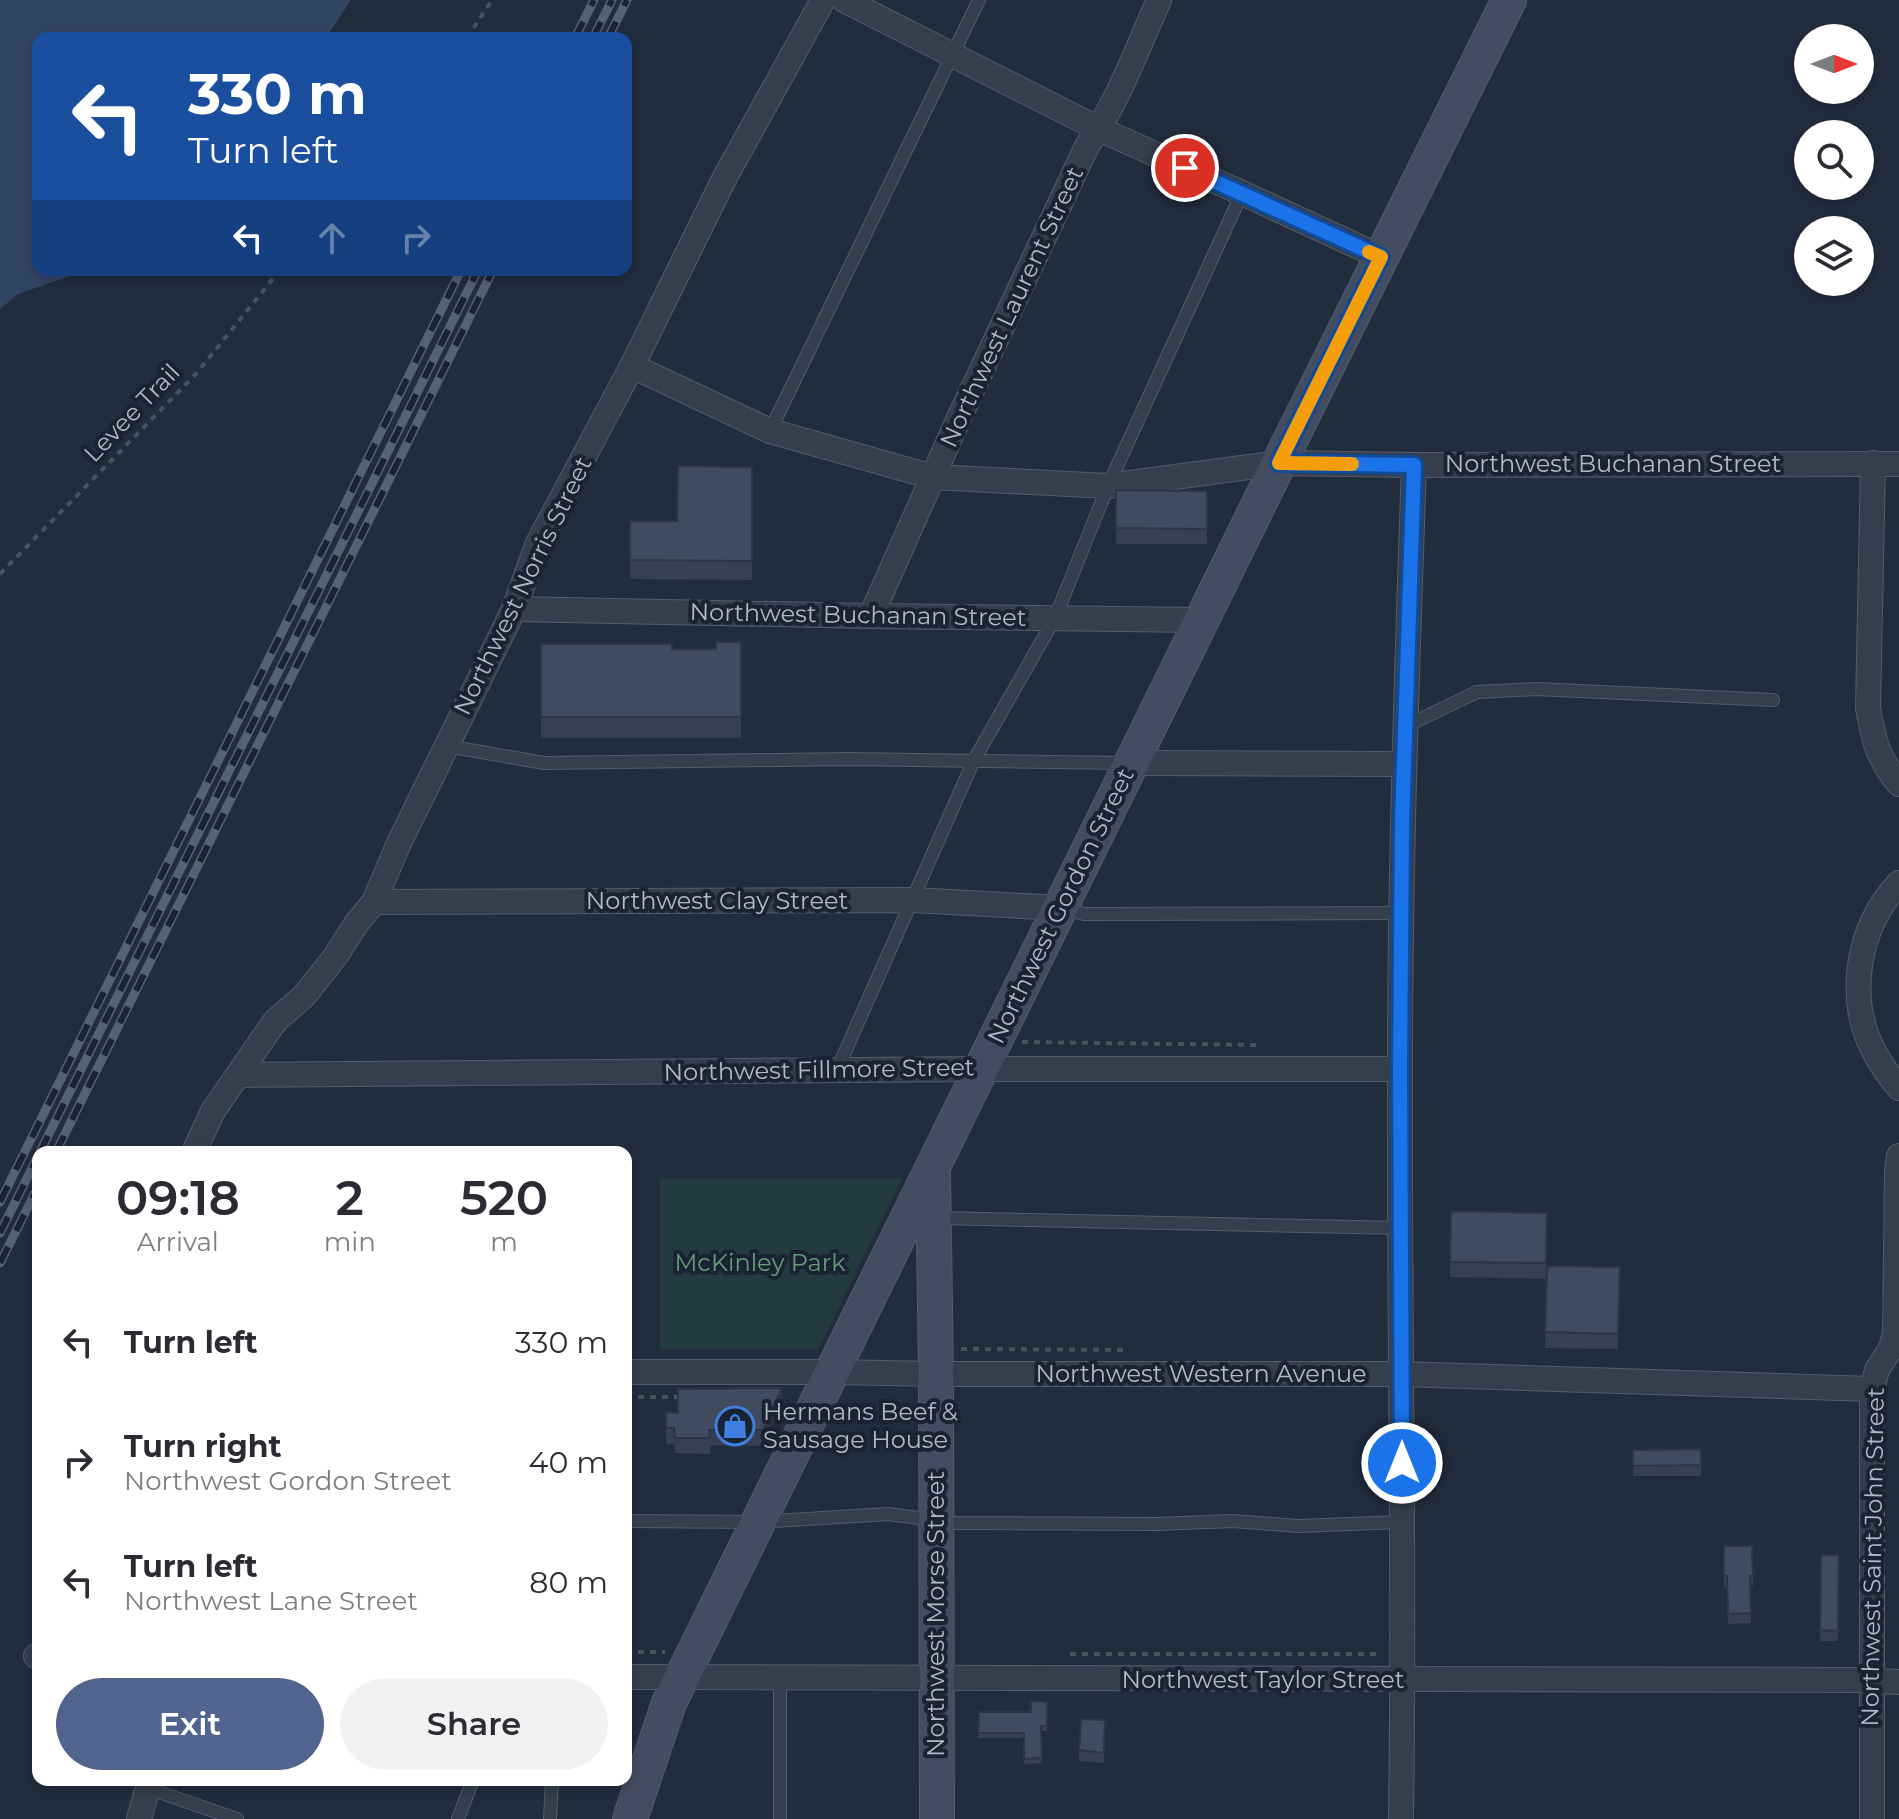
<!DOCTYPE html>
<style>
body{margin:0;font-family:Montserrat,sans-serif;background:#f2f2f3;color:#2b2b33;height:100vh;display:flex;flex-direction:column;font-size:30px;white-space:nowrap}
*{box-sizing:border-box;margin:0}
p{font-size:26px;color:#7c7c81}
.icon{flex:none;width:44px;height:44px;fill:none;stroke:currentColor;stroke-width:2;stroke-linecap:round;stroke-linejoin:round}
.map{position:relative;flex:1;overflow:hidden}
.panel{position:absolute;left:32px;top:1146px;width:600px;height:640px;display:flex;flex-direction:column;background:#fff;border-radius:16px;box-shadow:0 4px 12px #0003}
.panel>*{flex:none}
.top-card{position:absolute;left:32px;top:32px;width:600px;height:244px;border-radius:16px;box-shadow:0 4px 12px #0003;background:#1a4fa0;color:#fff;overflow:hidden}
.needle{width:52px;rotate:90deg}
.buttons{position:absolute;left:1794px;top:24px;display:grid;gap:16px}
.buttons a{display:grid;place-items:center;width:80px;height:80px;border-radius:50%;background:#fff;box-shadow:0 4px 12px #0003;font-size:40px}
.pin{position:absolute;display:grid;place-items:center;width:68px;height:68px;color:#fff;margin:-34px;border:4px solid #fff;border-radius:50%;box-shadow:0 2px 8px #0007}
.me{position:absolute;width:88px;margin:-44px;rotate:0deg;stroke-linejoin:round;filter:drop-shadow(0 0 6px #0008)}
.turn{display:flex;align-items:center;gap:28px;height:168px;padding:0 24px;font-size:36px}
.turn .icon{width:104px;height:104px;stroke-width:2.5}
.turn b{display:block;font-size:56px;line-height:68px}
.lanes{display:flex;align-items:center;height:76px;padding:0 24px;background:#0003;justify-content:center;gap:40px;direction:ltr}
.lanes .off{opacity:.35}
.eta{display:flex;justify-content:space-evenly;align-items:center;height:136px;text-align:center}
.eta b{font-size:48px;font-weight:600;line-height:56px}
.button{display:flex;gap:16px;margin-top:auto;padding:16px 24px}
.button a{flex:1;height:92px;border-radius:48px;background:#51648f;color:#fff;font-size:32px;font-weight:600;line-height:92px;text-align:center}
.button a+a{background:#f2f2f3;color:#2b2b33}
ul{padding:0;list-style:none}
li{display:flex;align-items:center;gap:24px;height:120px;padding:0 24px}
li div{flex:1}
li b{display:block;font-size:30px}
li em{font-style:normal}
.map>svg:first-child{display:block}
.green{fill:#233a3e}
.water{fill:#324464}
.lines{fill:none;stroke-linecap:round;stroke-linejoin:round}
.service-casing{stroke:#535c6b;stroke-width:14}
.minor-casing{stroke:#535c6b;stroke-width:26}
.secondary-casing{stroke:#535c6b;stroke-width:36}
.path{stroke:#41575b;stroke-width:4;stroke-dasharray:6 6;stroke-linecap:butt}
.service{stroke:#353e4d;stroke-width:12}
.minor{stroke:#353e4d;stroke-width:24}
.secondary{stroke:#434c61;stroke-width:34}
.rail-casing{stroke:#576175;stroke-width:9}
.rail{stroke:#1a2332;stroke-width:6;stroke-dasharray:18;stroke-linecap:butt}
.wall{fill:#374053}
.shaded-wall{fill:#2d3443}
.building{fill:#404b60;stroke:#2d3443;stroke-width:2}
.route-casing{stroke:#114b97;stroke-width:20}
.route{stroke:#1a73e8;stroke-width:14}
.slow{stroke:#f59e0b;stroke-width:14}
.labels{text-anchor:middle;stroke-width:8;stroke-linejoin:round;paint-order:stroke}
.street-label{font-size:24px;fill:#b1b9c9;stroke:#1a2332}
.park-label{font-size:24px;fill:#669b76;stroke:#1a2332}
.poi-label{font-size:24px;fill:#b1b9c9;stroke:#1a2332;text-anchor:start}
</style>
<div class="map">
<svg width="1899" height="1819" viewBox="0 0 1899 1819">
<rect width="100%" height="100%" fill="#212c3d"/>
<path class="green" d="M660,1178H903L818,1349H660Z"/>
<path class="water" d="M0,0H351L326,38H38V270H87L18,294L0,309Z"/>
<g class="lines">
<g class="service-casing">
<path id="service" d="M770,431L979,0
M1404,727L1477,692L1537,689L1773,700
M447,746L544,763L849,759L1126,763
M1061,908L1084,914L1401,913
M837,1070L974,760L1055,618L1108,486L1242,193
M936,1218L1401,1228
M626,1521L759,1522L888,1514L956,1523L1157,1524L1232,1521L1299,1526L1402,1522
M780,1678V1819
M147,1788L237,1819
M458,1819L473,1780
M550,1819L552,1780"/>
</g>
<g class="minor-casing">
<path id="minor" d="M844,0L1099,129L1242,193L1381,257
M632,366L770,431L933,477L1108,486L1279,463L1414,465L1899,464
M1873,463L1868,708C1874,741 1877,757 1899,784
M514,609L871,616L1202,620
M871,616L959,418L1087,146C1118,102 1137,49 1159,0
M1131,763L1403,764
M1899,883C1856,929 1845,1002 1877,1057C1883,1068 1891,1078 1899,1088
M374,902L913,900L1059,908
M238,1075L980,1069H1400
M194,1152L213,1111L275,1021L304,996L335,957L356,924L374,902L399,843L514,609L538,543L632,366L724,179L823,0
M626,1372H833L936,1374H1401L1872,1389
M36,1656L38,1657
M626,1677L1856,1680L1899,1682
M139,1819L150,1780
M1401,1819C1405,1569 1399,1320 1400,1070C1400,868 1407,667 1414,465
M1872,1819V1389L1877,1370L1891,1348L1895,1333L1897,1172L1899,1156"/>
</g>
<g class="secondary-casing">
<path id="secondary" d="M933,1171L936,1374L937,1819
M630,1819L669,1703L682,1677L1279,463L1509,0"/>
</g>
<path class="path" d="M467,38L492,0
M0,574L196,374L280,270
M1022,1042L1258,1045
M961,1349L1128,1350
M626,1397H680
M626,1652H665
M1070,1654H1381"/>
<use href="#service" class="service"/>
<use href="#minor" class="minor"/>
<use href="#secondary" class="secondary"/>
<g class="rail-casing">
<path id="rail" d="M575,38L594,0
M593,38L612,0
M608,38L627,0
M40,1152L478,270
M56,1152L493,270
M0,1202L461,270
M0,1233L38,1156
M0,1263L38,1187"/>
</g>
<use href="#rail" class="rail"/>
</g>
<path class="wall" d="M752,467V580L630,579V521H677Z
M1116,490L1207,491V544H1116Z
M741,642V738H541V644L672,649H716Z
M1451,1211L1547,1213L1546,1279L1450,1277Z
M1547,1266L1620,1267L1618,1349L1545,1348Z
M782,1404L763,1446L710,1445V1454L675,1453L674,1444H666V1412L678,1413Z
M1633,1450L1701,1465V1476H1633Z
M1724,1546H1752L1753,1586H1750L1751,1623L1728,1624L1727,1587H1724Z
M1821,1555H1839L1838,1641H1820Z
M1047,1702V1731H1041L1042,1763L1024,1764V1738H978L979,1712H1031Z
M1105,1720L1104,1763L1079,1761V1750Z"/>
<path class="shaded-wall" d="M782,1388V1404L763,1446V1430Z"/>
<path class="building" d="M678,466L752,467V561L630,560V521H677Z
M1116,490L1207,491V529L1116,528Z
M716,642H741V717H541V644H672V649H716Z
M1451,1211L1547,1213L1546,1263L1450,1262Z
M1547,1266L1620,1267L1618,1334L1545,1332Z
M782,1388L763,1430H709L710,1438H675L674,1428H666V1412L678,1413V1389Z
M1701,1449V1465L1633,1466V1450Z
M1724,1546H1752L1753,1576H1750L1751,1613L1728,1614L1727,1576H1724Z
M1821,1555H1839L1838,1631L1820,1630Z
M1031,1701L1047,1702V1726H1041L1042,1758L1024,1759V1733H978L979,1712H1031Z
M1081,1719L1105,1720L1104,1753L1079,1750Z"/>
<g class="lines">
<g class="route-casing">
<path id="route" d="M1185,168L1381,257L1279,463L1414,465L1402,823L1400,1069L1402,1463"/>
</g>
<use href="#route" class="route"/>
<path class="slow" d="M1352,464L1279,463L1381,257L1369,252"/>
</g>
<defs>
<g id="shop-ring" transform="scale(2)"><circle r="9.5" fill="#1a2332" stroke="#3f7fe0" stroke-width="1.5"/><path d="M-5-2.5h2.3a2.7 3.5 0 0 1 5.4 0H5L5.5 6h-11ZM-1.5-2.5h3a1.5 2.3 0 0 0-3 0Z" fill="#3f7fe0"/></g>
</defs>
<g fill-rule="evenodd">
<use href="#shop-ring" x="735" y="1426"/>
</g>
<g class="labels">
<g class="street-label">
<text transform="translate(1012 307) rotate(-65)" y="8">Northwest Laurent Street</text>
<text transform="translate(132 413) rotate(-46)" y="8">Levee Trail</text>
<text x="1613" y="472">Northwest Buchanan Street</text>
<text transform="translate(523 586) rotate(-64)" y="8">Northwest Norris Street</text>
<text transform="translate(858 615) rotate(1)" y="8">Northwest Buchanan Street</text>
<text x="717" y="909">Northwest Clay Street</text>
<text transform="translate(1061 906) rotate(-64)" y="8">Northwest Gordon Street</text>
<text transform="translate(819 1070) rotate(-1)" y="8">Northwest Fillmore Street</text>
<text x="1201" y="1382">Northwest Western Avenue</text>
<text transform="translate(1873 1557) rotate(-89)" y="8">Northwest Saint John Street</text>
<text transform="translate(936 1614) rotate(-90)" y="8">Northwest Morse Street</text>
<text x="1263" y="1688">Northwest Taylor Street</text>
</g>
<g class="park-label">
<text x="760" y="1271">McKinley Park</text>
</g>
<g class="poi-label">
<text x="763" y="1420">Hermans Beef &amp;<tspan x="763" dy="28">Sausage House</tspan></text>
</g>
</g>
</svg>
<div class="buttons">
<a><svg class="needle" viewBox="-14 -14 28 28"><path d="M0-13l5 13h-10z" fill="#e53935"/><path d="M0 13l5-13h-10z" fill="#7c7c81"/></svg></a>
<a><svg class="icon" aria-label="search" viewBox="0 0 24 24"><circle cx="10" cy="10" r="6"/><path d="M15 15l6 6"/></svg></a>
<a><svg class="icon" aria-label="layers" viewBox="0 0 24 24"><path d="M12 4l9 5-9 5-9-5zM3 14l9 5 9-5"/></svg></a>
</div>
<div class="pin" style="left:1185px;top:168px;background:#d93025"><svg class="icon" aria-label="arrive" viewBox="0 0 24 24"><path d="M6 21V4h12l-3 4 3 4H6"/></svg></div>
<svg class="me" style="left:1402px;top:1463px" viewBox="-20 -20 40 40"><circle r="17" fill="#1a73e8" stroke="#fff" stroke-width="3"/><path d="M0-11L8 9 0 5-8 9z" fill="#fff"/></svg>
<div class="top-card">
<div class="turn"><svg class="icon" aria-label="left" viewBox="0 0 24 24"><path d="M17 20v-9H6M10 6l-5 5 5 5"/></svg><div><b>330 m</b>Turn left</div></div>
<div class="lanes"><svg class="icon" aria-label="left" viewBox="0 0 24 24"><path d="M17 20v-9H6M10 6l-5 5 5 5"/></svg><svg class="icon off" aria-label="ahead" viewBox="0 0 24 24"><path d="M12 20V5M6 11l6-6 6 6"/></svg><svg class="icon off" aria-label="right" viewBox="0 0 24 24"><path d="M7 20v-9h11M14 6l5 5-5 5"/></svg></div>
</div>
<section class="panel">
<div class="eta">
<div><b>09:18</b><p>Arrival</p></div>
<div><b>2</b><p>min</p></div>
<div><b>520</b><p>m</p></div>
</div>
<ul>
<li><svg class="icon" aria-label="left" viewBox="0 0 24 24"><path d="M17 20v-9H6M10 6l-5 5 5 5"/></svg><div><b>Turn left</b></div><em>330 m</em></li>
<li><svg class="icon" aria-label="right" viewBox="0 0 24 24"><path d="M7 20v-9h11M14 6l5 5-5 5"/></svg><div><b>Turn right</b><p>Northwest Gordon Street</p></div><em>40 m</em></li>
<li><svg class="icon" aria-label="left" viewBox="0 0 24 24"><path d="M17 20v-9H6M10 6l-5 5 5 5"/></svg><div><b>Turn left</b><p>Northwest Lane Street</p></div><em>80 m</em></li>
</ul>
<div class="button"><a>Exit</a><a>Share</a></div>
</section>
</div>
